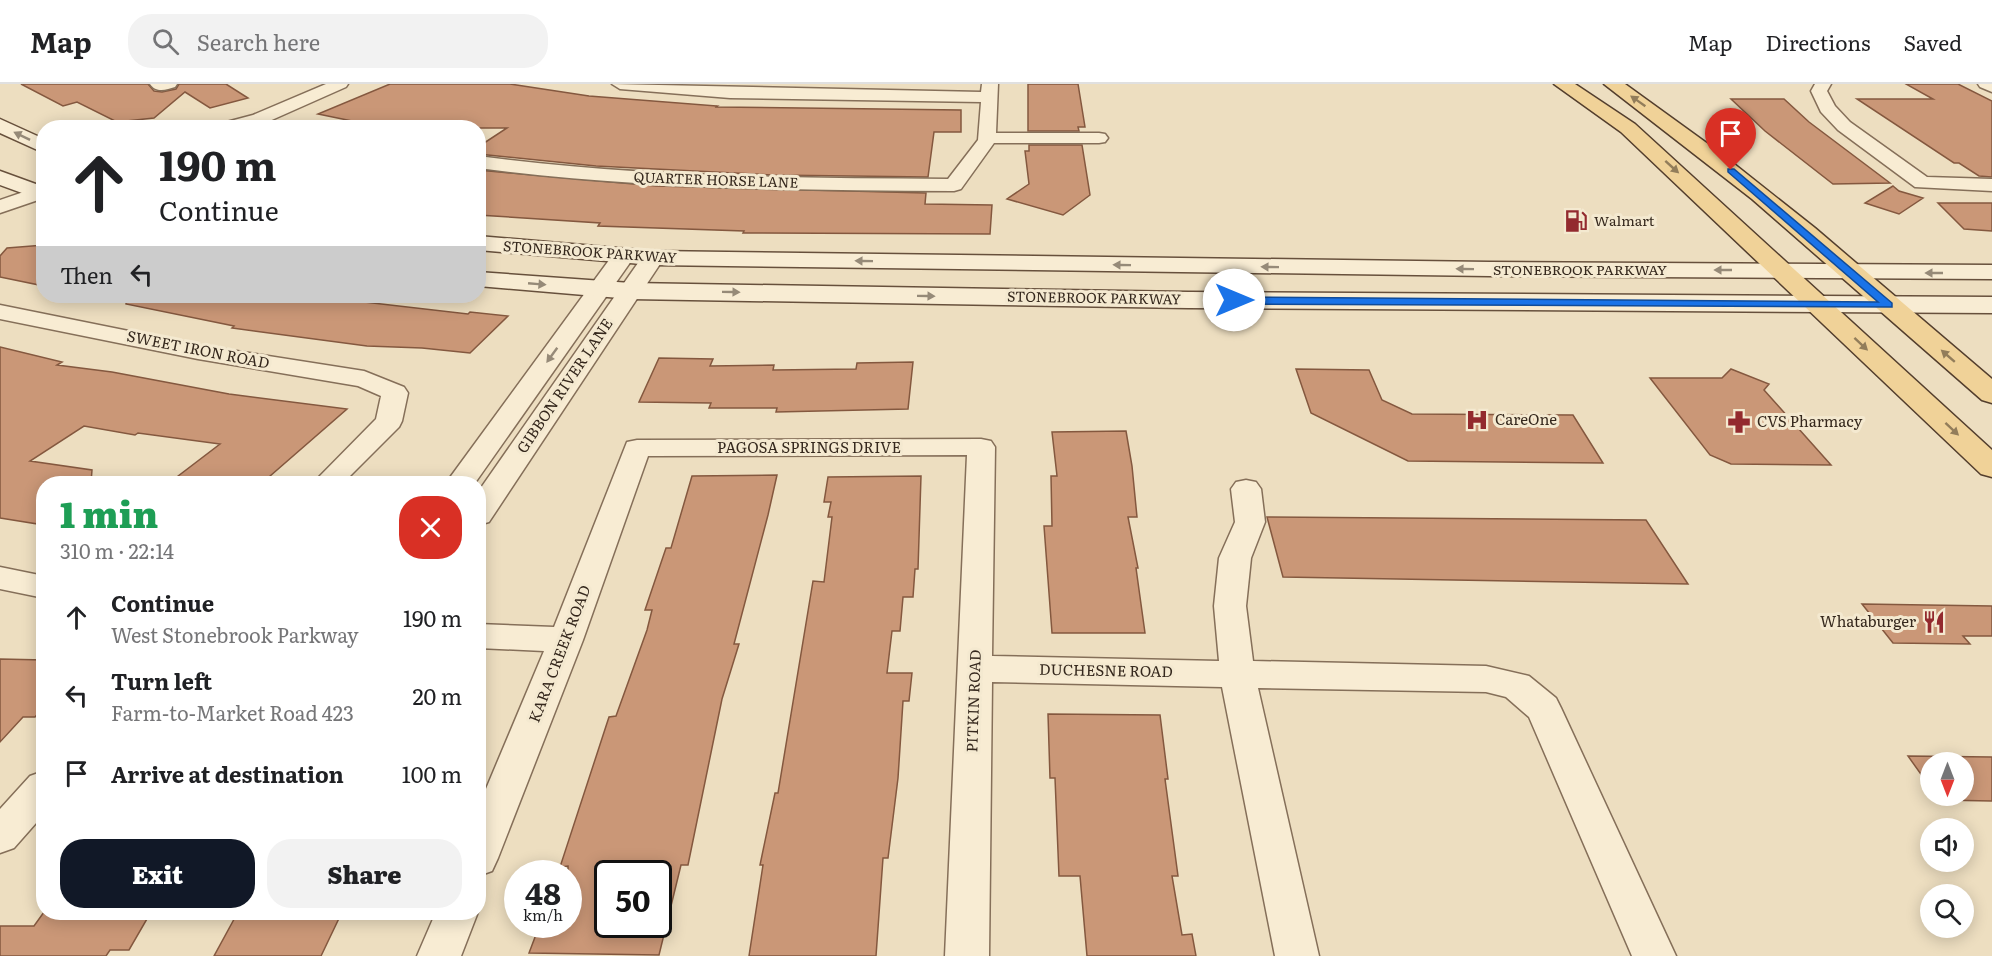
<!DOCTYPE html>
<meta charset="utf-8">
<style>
body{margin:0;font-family:Literata,serif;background:#f2f2f2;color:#202124;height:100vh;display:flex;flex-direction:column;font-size:22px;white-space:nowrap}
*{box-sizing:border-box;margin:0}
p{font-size:20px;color:#757577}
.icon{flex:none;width:33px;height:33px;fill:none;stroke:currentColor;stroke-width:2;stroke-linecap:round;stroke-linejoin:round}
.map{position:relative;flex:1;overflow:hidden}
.side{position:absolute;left:36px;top:392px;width:450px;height:444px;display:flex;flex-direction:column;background:#fff;border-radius:24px;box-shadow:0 3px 15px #0003}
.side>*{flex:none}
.hud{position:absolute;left:36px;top:36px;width:450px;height:183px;border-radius:24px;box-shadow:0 3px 15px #0003;background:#fff;color:#202124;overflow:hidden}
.needle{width:39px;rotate:180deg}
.controls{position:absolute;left:1920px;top:668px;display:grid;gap:12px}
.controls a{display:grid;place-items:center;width:54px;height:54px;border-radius:50%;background:#fff;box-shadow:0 3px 15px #0003;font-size:30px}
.speed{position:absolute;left:504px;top:776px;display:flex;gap:12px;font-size:30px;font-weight:700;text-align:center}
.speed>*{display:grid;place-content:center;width:78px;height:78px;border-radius:50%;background:#fff;box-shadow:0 3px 15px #0003;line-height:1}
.speed small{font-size:15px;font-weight:400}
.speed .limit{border:3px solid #111;border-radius:9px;background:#fff;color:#111}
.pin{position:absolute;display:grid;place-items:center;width:51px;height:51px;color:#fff;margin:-62px -26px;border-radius:50% 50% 50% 0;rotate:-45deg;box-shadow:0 0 6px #0007}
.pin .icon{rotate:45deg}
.me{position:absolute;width:66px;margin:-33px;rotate:90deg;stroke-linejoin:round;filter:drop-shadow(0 0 4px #0008)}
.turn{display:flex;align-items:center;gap:21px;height:126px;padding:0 24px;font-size:27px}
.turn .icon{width:78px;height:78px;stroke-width:2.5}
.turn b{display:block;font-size:42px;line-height:51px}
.then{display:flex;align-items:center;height:57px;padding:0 24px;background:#0003;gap:12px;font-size:22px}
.round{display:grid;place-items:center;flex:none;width:63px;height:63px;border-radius:24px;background:#f2f2f2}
.summary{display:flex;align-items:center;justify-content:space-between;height:102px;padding:0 24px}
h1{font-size:36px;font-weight:800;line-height:45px;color:#1e9e55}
.primary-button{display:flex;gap:12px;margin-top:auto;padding:12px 24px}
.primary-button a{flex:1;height:69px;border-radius:24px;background:#111827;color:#fff;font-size:24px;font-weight:800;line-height:69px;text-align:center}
.primary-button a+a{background:#f2f2f2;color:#202124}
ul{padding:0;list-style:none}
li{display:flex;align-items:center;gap:18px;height:78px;padding:0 24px}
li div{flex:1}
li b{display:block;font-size:22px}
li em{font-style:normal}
header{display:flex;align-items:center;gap:36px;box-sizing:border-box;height:84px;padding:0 30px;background:#fff;border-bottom:2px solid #e0e0e0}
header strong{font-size:28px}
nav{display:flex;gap:33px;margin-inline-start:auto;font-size:21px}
.search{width:420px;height:54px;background:#f2f2f2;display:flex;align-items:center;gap:15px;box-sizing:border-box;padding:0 21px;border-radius:24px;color:#757577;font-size:22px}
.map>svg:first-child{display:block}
.building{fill:#ca9777;stroke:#84583f;stroke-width:1.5;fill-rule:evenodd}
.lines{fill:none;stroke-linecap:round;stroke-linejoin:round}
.street-casing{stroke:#856f59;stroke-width:3}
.secondary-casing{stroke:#67503c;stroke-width:3}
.primary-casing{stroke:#533e2d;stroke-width:3}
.street{fill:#f8ecd3;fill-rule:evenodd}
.secondary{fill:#f8ecd3;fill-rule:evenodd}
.primary{fill:#f0d298;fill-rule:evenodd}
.oneway{fill:#927d5a}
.oneway2{fill:#968a78}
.route{fill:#1a73e8;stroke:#114b97;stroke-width:1.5}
.labels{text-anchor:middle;stroke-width:6;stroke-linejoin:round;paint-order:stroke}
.far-street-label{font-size:14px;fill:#35281d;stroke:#f4e9d0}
.far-poi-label{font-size:14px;fill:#35281d;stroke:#f4e9d0;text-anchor:start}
.street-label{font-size:15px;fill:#35281d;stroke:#f4e9d0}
.poi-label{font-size:15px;fill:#35281d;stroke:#f4e9d0;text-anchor:start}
</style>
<header>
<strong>Map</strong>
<div class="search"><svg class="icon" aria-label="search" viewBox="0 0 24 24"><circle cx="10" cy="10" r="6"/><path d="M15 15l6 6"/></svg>Search here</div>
<nav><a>Map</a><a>Directions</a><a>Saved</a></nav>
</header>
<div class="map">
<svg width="1992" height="872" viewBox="0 0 1992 872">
<rect width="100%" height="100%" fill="#eddec0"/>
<path class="building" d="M21,0H148L154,7L162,8L176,5L179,0H226L248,14L210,24L185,8L154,34L117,38L77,18L63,22Z
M390,0H510L589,12L717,22L715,23L961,26V48H934L928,93L772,91L596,82L478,70V63L507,44H386L318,30Z
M1028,0H1078L1085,43H1078L1079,47H1028Z
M1906,0H1958L1992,17V93L1979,92L1959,79H1954L1857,15H1933Z
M1731,15H1784L1809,38L1890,99L1833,100L1765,47Z
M1029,61H1082L1090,111L1063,131L1007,115L1029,100L1025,67H1029Z
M478,86L656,102L926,109L925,120L992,121L990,150L743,149L744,147L598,142L600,139L478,131Z
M1893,102L1899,107L1923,114L1899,130L1865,119Z
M1938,119H1992V147L1964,145Z
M44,161V202L0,193V172L7,164Z
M127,212H312L468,230L470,228L508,232L470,269L422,264L367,262L232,244L234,242L126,220Z
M0,263L62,278L57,281L112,288L229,310L347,325L262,399H169L220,360L138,349L135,351L84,342L30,377L92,386L91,399H44V441L0,434Z
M659,274L713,275L710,282L774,281L773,286L856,285L857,279L913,278L908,325L776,328L777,324H709L711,319L639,318Z
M1296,285L1369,286L1382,316L1412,330L1573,331L1603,379L1408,377L1311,329Z
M1731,285L1769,300L1764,306L1831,381L1731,380L1710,371L1650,294H1722Z
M1126,347L1132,382L1137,433H1128L1138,484H1136L1145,549H1052L1044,442H1052L1051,392H1057L1052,348Z
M777,391L768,431L734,560H739L722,615L688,781H681L659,871L529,869L540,840H568V782L560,783L609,633L616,632L647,546L652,526H645L666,464H671L692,392ZM658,781L659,840H608V782Z
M921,392L918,485H915L913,513H903L900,547H892L887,589H912L909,617H903L898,694L888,774H883L876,872H749L763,781H760L775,709H778L813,497L824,498L832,433H828L831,418H824L828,393Z
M1267,433L1646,436L1688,500L1283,493Z
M1862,520L1992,522V552H1963L1970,560L1893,559Z
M0,575L44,576V623L35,633H23L0,658Z
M1048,630L1160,631L1168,695H1165L1178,792H1172L1182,851L1192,850L1196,872H1087L1080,792H1059L1055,694H1050Z
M1908,672L1992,673V717L1940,716L1937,711H1964V678H1930V703Z
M44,828H151L129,866H110L106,872H0V842H34Z
M238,828H342L321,872H214Z"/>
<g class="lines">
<g class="street-casing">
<path id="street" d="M150,0H177L175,3C166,6 156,9 150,0Z
M326,0H348L346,3L265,39L247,44H216L219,40L253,31Z
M612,0L981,8L982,0H998L996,49H1099L1105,50L1108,54L1105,58L1099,59H994L961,105L954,107C795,106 637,105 478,84V72C635,93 791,94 948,95L978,56L981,18L730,14L620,5Z
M1815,0H1831L1827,7L1835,22L1850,38L1927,93L1992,95V107L1915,103L1838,46L1821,28L1811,7Z
M1978,0H1992V8L1980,3Z
M44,101V114L0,129V116Z
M623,166L631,168L634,173L475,399H446L615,168Z
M653,167L661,169L664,174L489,438L478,441V408L645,169Z
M0,221L198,261L364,287L404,303L408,309L402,337L399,343L343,399H313L376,335L381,312L358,302L198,275L0,235Z
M981,355L991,357L995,363L992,572L1219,577L1214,522L1219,474L1235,438L1231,405L1236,398L1246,396L1256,398L1261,405L1265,438L1251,474L1246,522L1253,577L1486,582L1529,592L1556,614L1561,624L1676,872H1632L1529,633L1506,613L1486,608L1258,604L1319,872H1275L1222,603L992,598L989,872H945L967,371L648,372L583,556L498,774L492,787L478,792V724L544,567L478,564V540L554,543L627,358L637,356Z
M0,483L44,492V514L0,505Z
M44,687V730L14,764L0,769V725L30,692Z
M436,828H478L461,872H417Z"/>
</g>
<g class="secondary-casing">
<path id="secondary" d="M0,35L44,55V69L0,49Z
M0,87L44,103V117L0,101Z
M478,152L653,167L1490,178L1992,181V195L1490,192L653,181L478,166Z
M478,188L631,199L1188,208L1992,213V229L1188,224L631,215L478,202Z"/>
</g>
<g class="primary-casing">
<path id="primary" d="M1554,0H1575L1635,40L1992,366V393L1981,390L1621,48Z
M1604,0H1625L1719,68L1815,144L1992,295V319L1982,316L1752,115Z"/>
</g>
<use href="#street" class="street"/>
<use href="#secondary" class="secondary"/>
<use href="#primary" class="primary"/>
</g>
<defs><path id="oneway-solid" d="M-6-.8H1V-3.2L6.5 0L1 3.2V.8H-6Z" transform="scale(1.5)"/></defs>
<g class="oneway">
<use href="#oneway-solid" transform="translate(1638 17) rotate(-145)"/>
<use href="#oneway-solid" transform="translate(1672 83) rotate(42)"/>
<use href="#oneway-solid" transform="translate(1861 260) rotate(43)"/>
<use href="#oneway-solid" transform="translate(1948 272) rotate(-139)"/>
<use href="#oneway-solid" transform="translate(1952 345) rotate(43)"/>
</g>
<g class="oneway2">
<use href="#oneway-solid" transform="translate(22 52) rotate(-154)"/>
<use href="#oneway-solid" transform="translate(864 177) rotate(-179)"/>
<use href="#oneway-solid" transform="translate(1122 181) rotate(-179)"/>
<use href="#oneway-solid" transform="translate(1270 183) rotate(-179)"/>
<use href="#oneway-solid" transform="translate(1465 185) rotate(-179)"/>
<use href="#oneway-solid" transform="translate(1723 186) rotate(-180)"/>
<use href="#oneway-solid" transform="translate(1934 189) rotate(180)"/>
<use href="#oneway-solid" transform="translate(537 200) rotate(5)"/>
<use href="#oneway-solid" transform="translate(731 208) rotate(1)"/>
<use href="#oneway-solid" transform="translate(926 212) rotate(1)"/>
<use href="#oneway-solid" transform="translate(552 271) rotate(126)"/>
</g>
<path class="route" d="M1728,85H1734L1892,219V223L1234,220L1229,216L1234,213L1878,218L1728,88Z"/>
<defs>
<g id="fuel-bare" transform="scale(1.8)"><path d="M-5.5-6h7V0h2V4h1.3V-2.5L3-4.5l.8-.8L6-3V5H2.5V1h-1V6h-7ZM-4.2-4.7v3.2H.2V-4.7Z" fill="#932a2e" stroke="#f4e9d0" stroke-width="2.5" paint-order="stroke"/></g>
<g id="hospital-bare" transform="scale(1.8)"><path d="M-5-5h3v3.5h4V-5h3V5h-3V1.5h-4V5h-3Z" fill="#932a2e" stroke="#f4e9d0" stroke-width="2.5" paint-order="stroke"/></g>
<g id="pharmacy-bare" transform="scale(1.8)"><path d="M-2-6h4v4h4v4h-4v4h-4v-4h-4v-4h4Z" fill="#932a2e" stroke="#f4e9d0" stroke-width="2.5" paint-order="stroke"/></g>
<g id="restaurant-bare" transform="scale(1.8)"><path d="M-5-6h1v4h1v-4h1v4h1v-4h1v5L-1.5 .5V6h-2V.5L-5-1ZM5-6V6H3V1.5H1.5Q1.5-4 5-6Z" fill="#932a2e" stroke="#f4e9d0" stroke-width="2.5" paint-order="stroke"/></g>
</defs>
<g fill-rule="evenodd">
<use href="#fuel-bare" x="1576" y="137"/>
<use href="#hospital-bare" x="1477" y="336"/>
<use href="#pharmacy-bare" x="1739" y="338"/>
<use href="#restaurant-bare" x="1934" y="538"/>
</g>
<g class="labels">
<g class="far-street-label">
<text transform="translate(716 96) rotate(2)" y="5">QUARTER HORSE LANE</text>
<text transform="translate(590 168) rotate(4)" y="5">STONEBROOK PARKWAY</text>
<text x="1580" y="191">STONEBROOK PARKWAY</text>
<text transform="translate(1094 214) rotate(1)" y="5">STONEBROOK PARKWAY</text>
</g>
<g class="far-poi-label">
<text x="1594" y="142">Walmart</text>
</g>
<g class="street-label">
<text transform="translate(198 266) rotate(11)" y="5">SWEET IRON ROAD</text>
<text transform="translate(565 302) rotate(-56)" y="5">GIBBON RIVER LANE</text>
<text x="809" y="369">PAGOSA SPRINGS DRIVE</text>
<text transform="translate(560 570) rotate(-69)" y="5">KARA CREEK ROAD</text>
<text transform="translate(1106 587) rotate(1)" y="5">DUCHESNE ROAD</text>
<text transform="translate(974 617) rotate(-88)" y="5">PITKIN ROAD</text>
</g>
<g class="poi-label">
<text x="1495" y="341">CareOne</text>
<text x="1757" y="343">CVS Pharmacy</text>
<text x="1916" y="543" text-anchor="end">Whataburger</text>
</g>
</g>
</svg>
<div class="controls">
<a><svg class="needle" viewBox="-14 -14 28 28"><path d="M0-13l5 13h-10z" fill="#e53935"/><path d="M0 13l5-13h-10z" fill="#757577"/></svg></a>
<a><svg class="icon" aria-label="sound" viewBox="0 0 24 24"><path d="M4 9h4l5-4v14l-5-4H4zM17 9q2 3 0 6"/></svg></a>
<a><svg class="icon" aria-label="search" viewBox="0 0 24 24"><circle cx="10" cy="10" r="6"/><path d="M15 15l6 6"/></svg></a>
</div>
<div class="speed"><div>48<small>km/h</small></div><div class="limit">50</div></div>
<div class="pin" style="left:1731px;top:86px;background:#d93025"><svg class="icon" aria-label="arrive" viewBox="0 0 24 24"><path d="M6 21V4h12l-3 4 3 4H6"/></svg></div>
<svg class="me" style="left:1234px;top:216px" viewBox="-20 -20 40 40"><circle r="19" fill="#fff"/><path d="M0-13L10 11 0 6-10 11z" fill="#1a73e8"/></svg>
<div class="hud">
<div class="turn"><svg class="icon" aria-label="ahead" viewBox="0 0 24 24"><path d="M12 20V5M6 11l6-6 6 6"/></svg><div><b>190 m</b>Continue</div></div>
<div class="then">Then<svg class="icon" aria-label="left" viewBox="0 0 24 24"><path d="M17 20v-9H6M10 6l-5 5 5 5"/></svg></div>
</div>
<section class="side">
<div class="summary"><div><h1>1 min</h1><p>310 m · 22:14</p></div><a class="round" style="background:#d93025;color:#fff"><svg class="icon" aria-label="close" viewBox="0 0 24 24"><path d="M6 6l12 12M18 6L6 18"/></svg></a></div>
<ul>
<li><svg class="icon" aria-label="ahead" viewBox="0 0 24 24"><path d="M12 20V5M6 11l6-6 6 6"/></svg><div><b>Continue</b><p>West Stonebrook Parkway</p></div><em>190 m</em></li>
<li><svg class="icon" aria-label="left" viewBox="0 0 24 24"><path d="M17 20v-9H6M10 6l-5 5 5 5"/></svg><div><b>Turn left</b><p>Farm-to-Market Road 423</p></div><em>20 m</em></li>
<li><svg class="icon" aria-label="arrive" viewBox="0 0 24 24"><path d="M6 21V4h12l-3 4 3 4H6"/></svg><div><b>Arrive at destination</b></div><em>100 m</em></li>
</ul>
<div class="primary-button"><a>Exit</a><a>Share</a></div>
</section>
</div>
